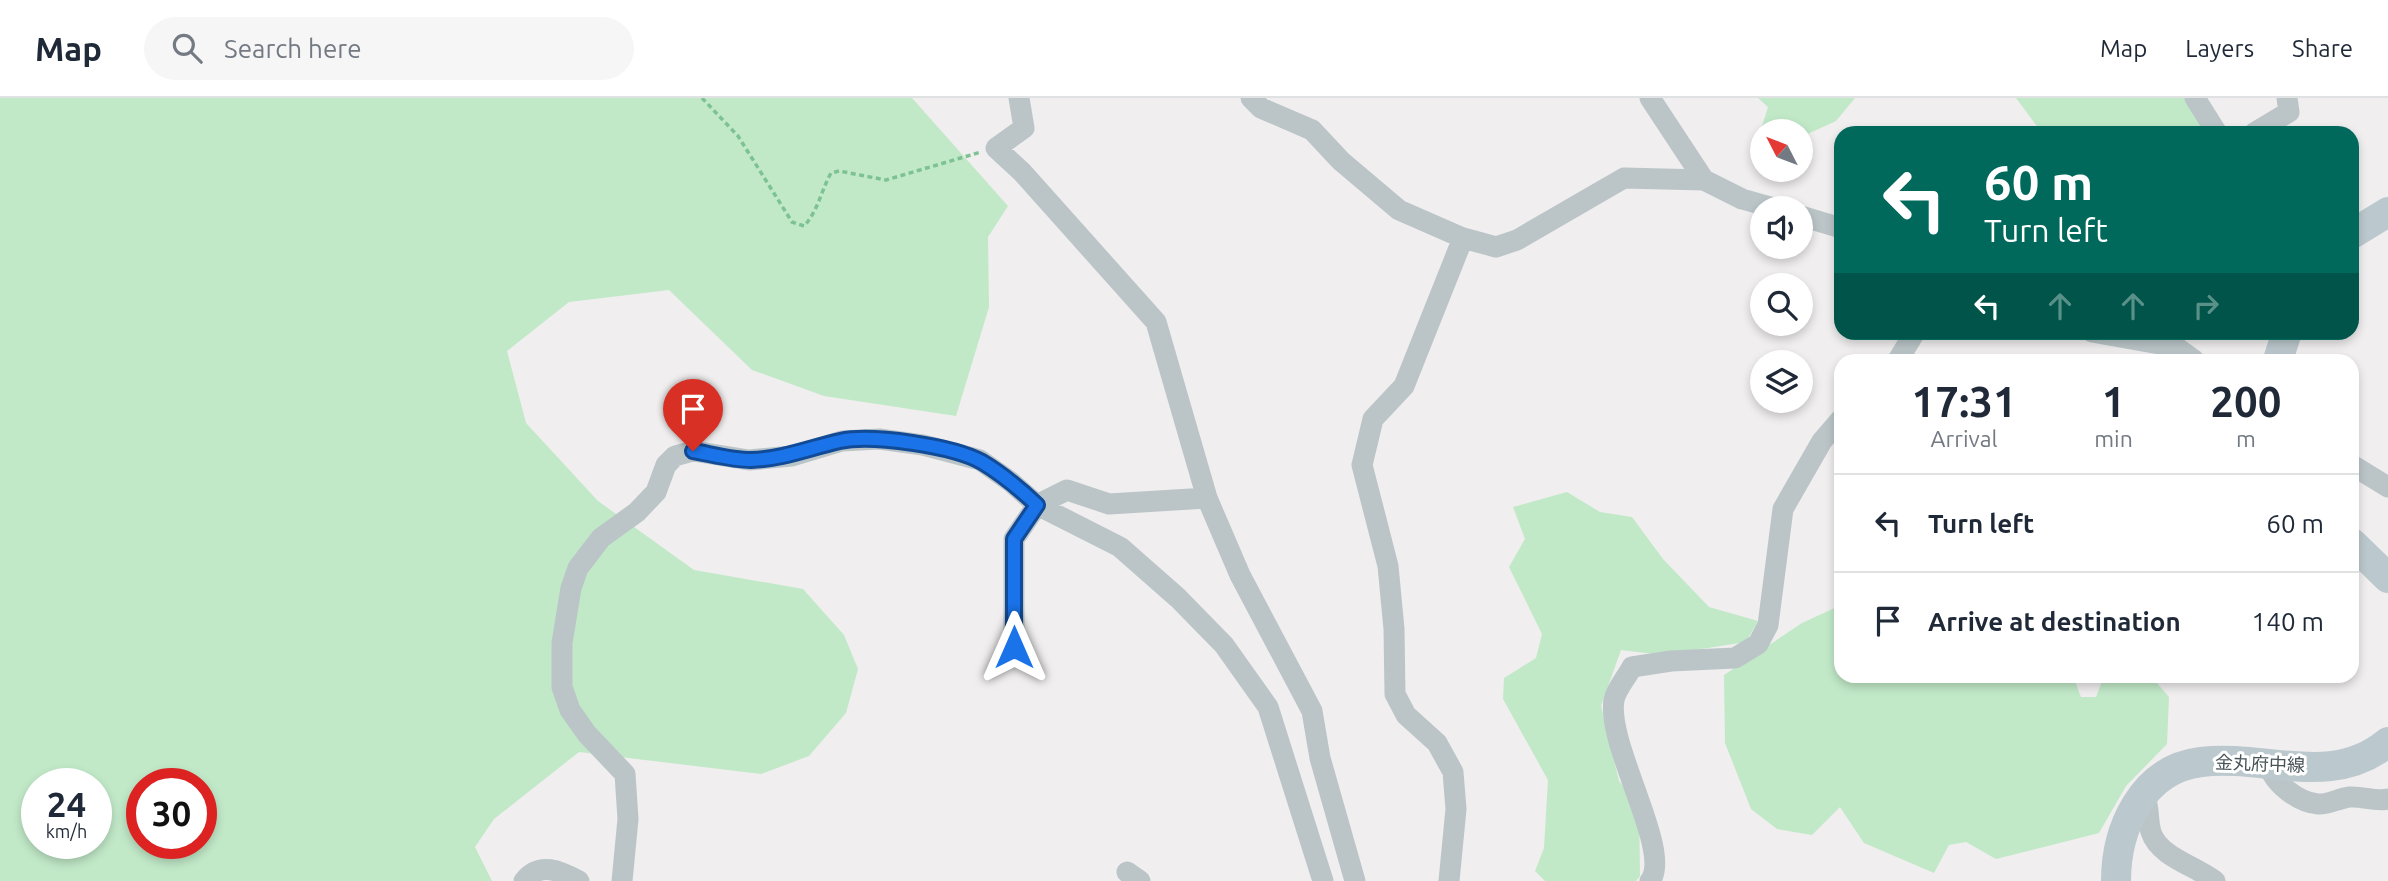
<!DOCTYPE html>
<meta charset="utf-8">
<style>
body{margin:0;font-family:Ubuntu,"Noto Sans JP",sans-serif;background:#f6f6f7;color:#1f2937;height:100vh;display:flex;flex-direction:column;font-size:26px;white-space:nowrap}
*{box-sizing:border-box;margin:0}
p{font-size:23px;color:#747a83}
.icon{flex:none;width:38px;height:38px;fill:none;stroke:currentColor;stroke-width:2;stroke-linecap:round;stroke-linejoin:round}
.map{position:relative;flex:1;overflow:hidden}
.drawer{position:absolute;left:1834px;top:256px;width:525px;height:329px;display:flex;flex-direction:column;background:#fff;border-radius:21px;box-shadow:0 4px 10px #0003}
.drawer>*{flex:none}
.guide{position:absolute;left:1834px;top:28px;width:525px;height:214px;border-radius:21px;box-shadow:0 4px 10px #0003;background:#00695c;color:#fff;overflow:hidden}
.needle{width:46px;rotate:312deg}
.controls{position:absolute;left:1750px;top:21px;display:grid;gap:14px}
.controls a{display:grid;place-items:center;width:63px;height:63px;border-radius:50%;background:#fff;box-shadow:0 4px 10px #0003;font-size:35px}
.speed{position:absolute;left:21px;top:670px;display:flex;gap:14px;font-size:35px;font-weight:700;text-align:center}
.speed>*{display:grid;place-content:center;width:91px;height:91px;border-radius:50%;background:#fff;box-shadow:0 4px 10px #0003;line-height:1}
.speed small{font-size:18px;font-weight:400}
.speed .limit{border:10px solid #d22;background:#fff;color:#111}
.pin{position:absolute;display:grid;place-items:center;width:60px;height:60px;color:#fff;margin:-72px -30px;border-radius:50% 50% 50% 0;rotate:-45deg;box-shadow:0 0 7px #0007}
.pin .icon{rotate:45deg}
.me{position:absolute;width:77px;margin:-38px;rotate:0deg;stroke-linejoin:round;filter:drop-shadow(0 0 5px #0008)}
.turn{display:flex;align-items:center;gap:24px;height:147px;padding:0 35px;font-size:32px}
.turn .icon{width:91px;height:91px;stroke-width:2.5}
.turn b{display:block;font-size:49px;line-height:60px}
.lanes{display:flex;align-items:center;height:66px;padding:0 35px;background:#0003;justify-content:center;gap:35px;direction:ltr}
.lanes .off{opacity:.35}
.eta{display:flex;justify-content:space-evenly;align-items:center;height:119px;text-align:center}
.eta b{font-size:42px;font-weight:600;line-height:49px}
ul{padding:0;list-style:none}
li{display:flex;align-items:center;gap:21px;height:98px;padding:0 35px;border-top:2px solid #e0e1e3}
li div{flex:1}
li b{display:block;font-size:26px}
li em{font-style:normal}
header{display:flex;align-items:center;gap:42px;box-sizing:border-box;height:98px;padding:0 35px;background:#fff;border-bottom:2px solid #e0e1e3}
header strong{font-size:33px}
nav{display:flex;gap:38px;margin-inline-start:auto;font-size:24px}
.search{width:490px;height:63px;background:#f6f6f7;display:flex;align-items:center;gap:18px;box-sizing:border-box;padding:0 24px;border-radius:38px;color:#747a83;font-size:26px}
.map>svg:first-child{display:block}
.green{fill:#c1e9c8;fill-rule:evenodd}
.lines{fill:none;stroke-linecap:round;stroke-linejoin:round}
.path{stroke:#7dc292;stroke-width:3.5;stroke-dasharray:5 3.5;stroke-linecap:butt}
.minor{stroke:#bbc5c8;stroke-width:21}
.secondary{stroke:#bbc8cd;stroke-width:30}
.route-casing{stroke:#114b97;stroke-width:18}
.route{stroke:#1a73e8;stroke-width:12}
.labels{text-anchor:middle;stroke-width:6;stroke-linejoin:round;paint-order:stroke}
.street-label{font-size:18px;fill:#485458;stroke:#fff}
</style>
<header>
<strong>Map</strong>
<div class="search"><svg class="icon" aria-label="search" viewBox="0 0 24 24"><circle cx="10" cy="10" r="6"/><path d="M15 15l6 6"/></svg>Search here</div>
<nav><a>Map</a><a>Layers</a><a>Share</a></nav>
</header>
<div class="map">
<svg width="2388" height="783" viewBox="0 0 2388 783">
<rect width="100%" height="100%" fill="#f0eeee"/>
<path class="green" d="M0,0H912L1008,108L988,139L989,209L956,318L824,298L752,272L669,192L569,204L507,253L526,325L598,403L694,472L803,491L844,537L858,571L846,615L809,658L761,676L579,654L494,721L475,749L492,783H0ZM37,686H96V746H37ZM142,686H201V746H142Z
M1758,0H1855L1836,23L1801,39V33H1762V44L1758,41L1768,9Z
M2016,0H2189L2211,35H2042Z
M1567,394L1600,414L1632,419L1663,461L1709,509L1758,523L1746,544L1663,557L1621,552L1601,608L1619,683L1639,708L1640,778L1636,783H1545L1535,773L1544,750L1548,682L1503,601L1504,580L1536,560L1542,536L1509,469L1525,441L1513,409Z
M1841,507V578H2073L2081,599H2096L2104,578H2151L2169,599L2167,646L2126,688L2099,735L1996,761L1966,744L1949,747L1934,775L1864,745L1840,709L1812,737L1777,731L1751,711L1725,645L1724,577L1802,525Z"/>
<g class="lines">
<path class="path" d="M702,0L738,38L792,124L804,128C818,113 821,93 831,75L839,73L886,82L981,54"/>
<path class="minor" d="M1019,0L1024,30L996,50L1022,74L1156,224L1207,400L1240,477L1312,613L1320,660L1355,783
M1251,0L1261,10L1312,32L1341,63L1399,112L1463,140L1496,149L1517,142L1624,80L1704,82L1742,101L1774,110
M1650,0L1704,82
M2195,0L2217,35
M2254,35L2289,14L2287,0
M1801,118L1841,130
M2092,234L2176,249L2194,262
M1898,262L1915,234
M2352,367L2388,389
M1014,549V441L1037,407L1067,392L1109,406L1207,400
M2269,667C2273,685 2299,705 2318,706C2328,707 2339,700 2350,699C2363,698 2375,704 2388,701
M2144,696C2150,709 2147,721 2151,734C2159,759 2196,768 2215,783
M1127,774L1140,783
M524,783C540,763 560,773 579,783
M622,783L628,721L625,676L587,636L570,612L562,589V545L571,490L578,470L601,440L637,414L656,394L666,367L675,358L693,353L749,362L792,358L842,343L879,341L923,347L980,362L1011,384L1037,407L1120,449L1178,500L1224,547L1268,609L1323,783
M1449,783L1456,711L1453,674L1437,645L1406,617L1395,596L1394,531L1388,468L1362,367L1373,321L1404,288L1463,140
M1650,783C1673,754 1606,647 1614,602C1616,591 1627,579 1632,569L1671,563L1735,560L1758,546L1768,527L1783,411L1822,343L1841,321"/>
<path class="secondary" d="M2352,136L2388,114
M2278,262L2287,234
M2352,445L2388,480
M2116,783C2116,731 2142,671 2201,664C2266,656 2332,691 2388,644"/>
</g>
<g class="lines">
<g class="route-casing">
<path id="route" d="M693,353C711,356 732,362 751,362C783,361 809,350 840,343C872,336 953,348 982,364C1002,376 1020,391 1037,407L1014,441V549"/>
</g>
<use href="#route" class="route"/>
</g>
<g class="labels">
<g class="street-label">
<text transform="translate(2260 666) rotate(2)" y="6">金丸府中線</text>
</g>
</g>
</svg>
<div class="controls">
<a><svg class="needle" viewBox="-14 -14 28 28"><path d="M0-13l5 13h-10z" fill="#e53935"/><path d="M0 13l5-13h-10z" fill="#747a83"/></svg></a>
<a><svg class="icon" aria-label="sound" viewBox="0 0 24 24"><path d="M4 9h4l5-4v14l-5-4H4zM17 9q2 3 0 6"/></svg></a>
<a><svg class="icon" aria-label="search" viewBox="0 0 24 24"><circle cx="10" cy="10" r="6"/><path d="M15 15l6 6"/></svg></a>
<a><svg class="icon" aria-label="layers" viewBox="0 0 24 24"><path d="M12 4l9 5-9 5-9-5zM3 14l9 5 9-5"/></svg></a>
</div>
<div class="speed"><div>24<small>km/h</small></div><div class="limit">30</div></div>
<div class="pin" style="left:693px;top:353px;background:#d93025"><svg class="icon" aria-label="arrive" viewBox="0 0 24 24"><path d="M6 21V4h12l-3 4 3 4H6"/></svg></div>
<svg class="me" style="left:1014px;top:549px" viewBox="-20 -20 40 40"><path d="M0-17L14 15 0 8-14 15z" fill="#1a73e8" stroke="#fff" stroke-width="4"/></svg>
<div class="guide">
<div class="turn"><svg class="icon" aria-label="left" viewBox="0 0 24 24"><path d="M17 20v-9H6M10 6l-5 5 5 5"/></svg><div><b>60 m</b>Turn left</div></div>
<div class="lanes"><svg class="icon" aria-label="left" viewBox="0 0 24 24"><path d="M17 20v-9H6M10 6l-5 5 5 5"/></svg><svg class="icon off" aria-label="ahead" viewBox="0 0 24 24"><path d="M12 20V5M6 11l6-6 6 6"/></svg><svg class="icon off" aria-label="ahead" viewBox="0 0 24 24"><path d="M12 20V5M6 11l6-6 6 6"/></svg><svg class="icon off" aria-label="right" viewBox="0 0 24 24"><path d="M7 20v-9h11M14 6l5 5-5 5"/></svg></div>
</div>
<section class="drawer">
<div class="eta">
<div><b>17:31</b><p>Arrival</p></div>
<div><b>1</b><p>min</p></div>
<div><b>200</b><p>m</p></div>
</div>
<ul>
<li><svg class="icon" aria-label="left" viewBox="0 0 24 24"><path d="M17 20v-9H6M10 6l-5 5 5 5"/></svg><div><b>Turn left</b></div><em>60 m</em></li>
<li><svg class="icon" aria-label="arrive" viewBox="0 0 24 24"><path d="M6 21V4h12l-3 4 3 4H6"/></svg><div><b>Arrive at destination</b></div><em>140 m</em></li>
</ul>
</section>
</div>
